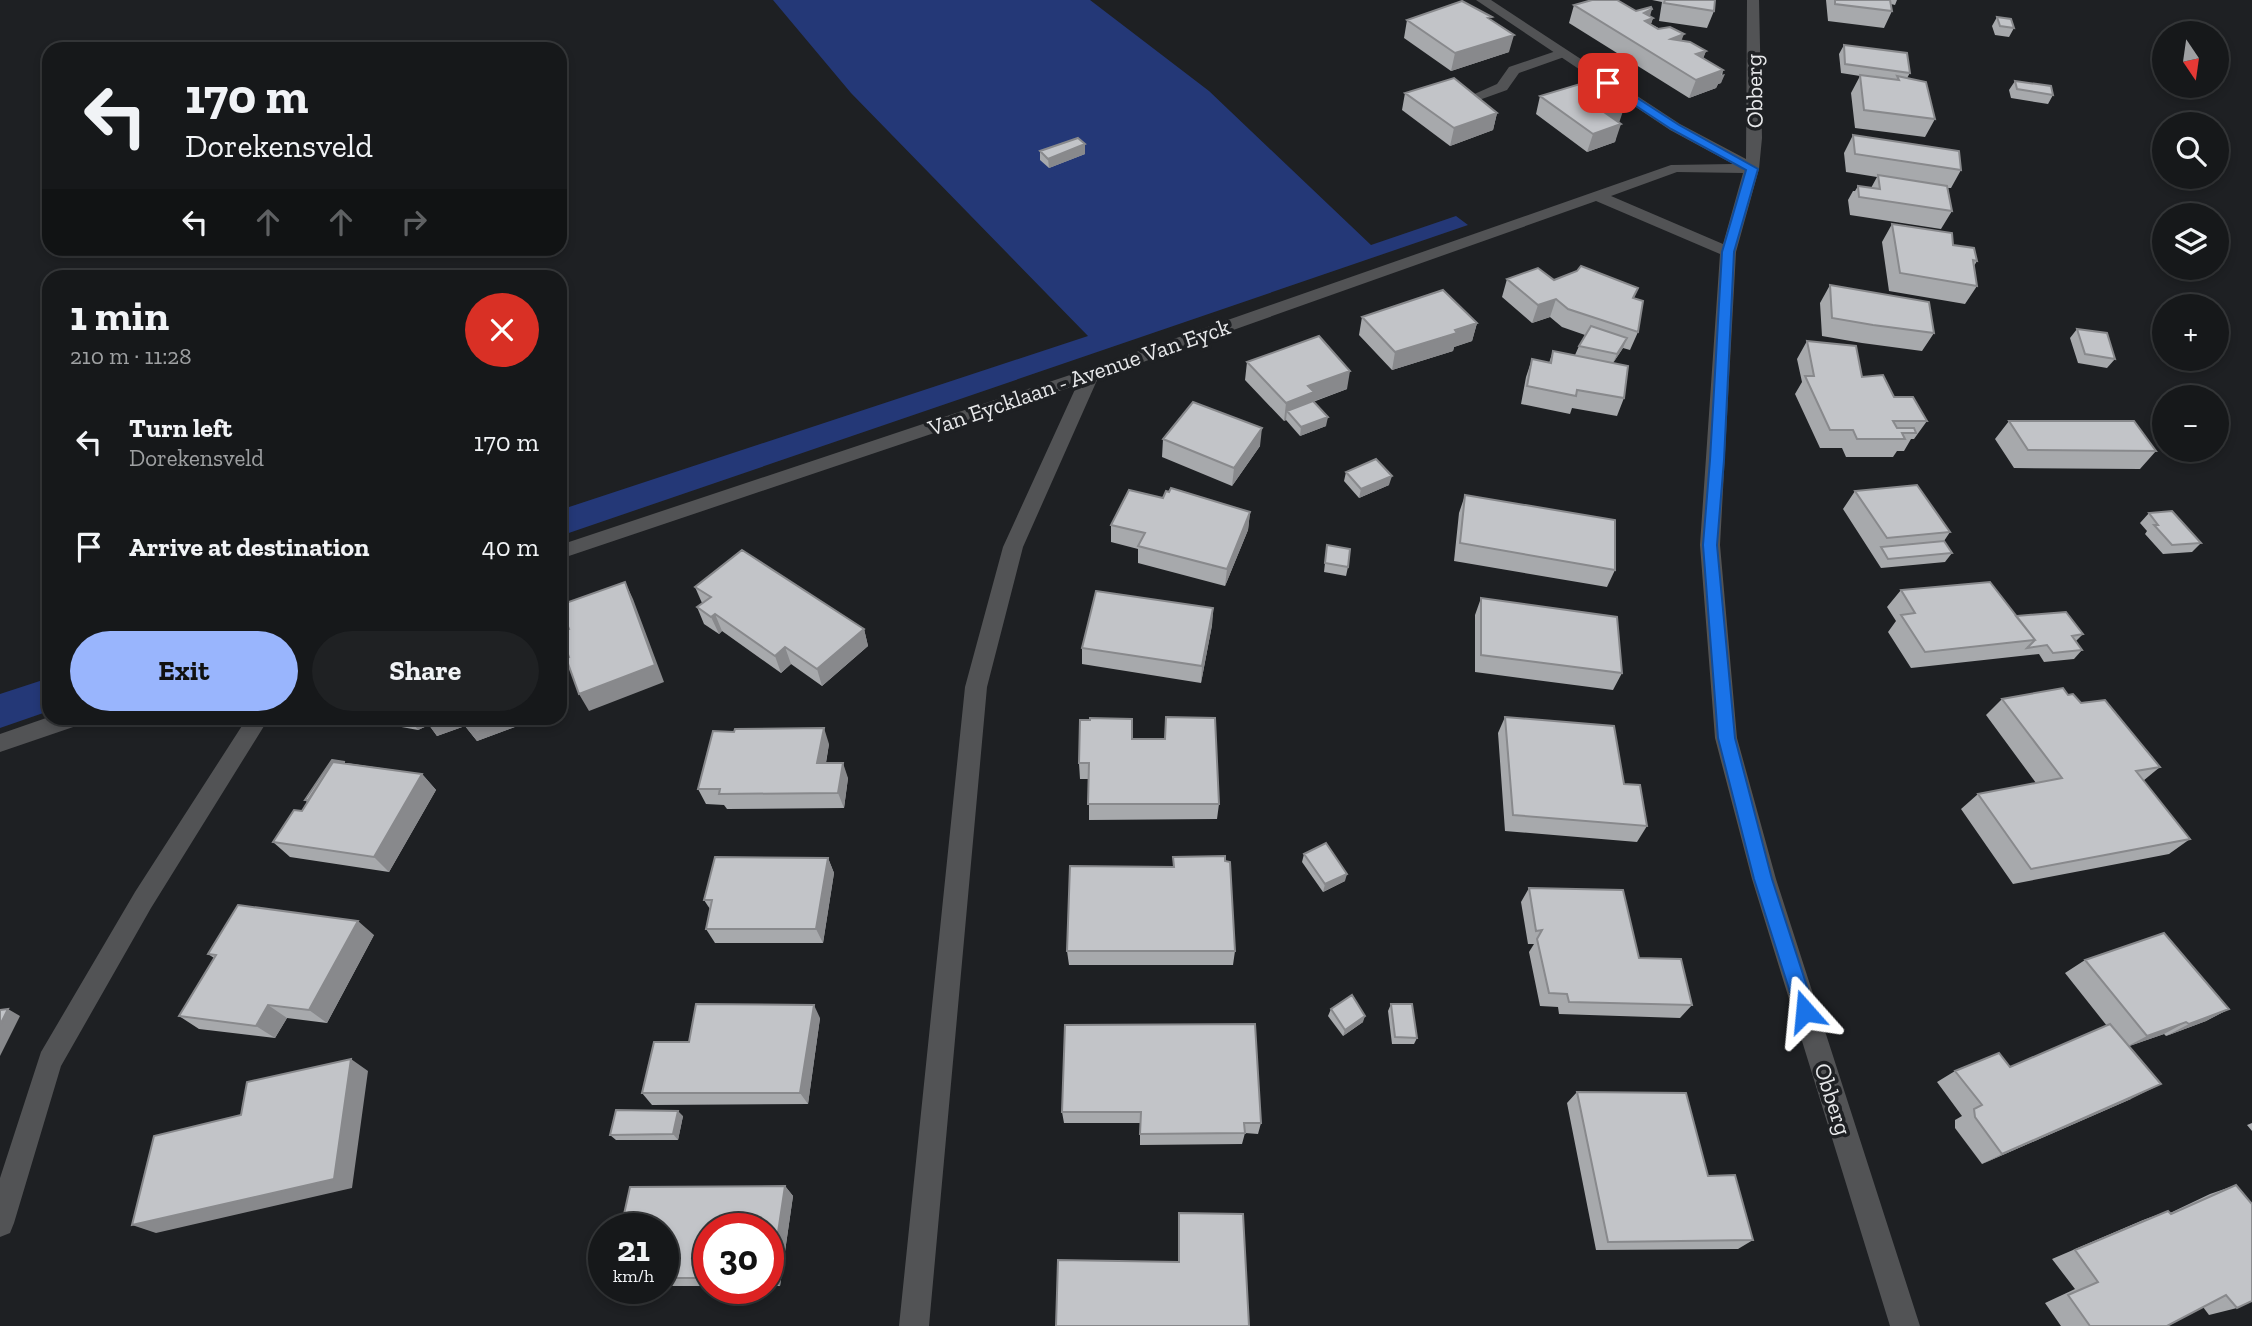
<!DOCTYPE html>
<meta charset="utf-8">
<style>
body{margin:0;font-family:"Zilla Slab",serif;background:#1f2123;color:#f1f3f6;height:100vh;display:flex;flex-direction:column;font-size:26px;white-space:nowrap}
*{box-sizing:border-box;margin:0}
p{font-size:23px;color:#9ea0a2}
.icon{flex:none;width:38px;height:38px;fill:none;stroke:currentColor;stroke-width:2;stroke-linecap:round;stroke-linejoin:round}
.map{position:relative;flex:1;overflow:hidden}
.drawer{position:absolute;left:42px;top:270px;width:525px;height:455px;display:flex;flex-direction:column;background:#16181a;border-radius:21px;box-shadow:0 4px 10px #0003,0 0 0 2px #353739}
.drawer>*{flex:none}
.banner{position:absolute;left:42px;top:42px;width:525px;height:214px;border-radius:21px;box-shadow:0 4px 10px #0003,0 0 0 2px #353739;background:#16181a;color:#f1f3f6;overflow:hidden}
.needle{width:46px;rotate:167deg}
.controls{position:absolute;left:2152px;top:21px;display:grid;gap:14px}
.controls a{display:grid;place-items:center;width:77px;height:77px;border-radius:50%;background:#16181a;box-shadow:0 4px 10px #0003,0 0 0 2px #353739;font-size:35px}
.speed{position:absolute;left:588px;top:1213px;display:flex;gap:14px;font-size:35px;font-weight:700;text-align:center}
.speed>*{display:grid;place-content:center;width:91px;height:91px;border-radius:50%;background:#16181a;box-shadow:0 4px 10px #0003,0 0 0 2px #353739;line-height:1}
.speed small{font-size:18px;font-weight:400}
.speed .limit{border:10px solid #d22;background:#fff;color:#111}
.pin{position:absolute;display:grid;place-items:center;width:60px;height:60px;color:#fff;margin:-30px;border-radius:14px;box-shadow:0 4px 10px #0006}
.me{position:absolute;width:77px;margin:-38px;rotate:342deg;stroke-linejoin:round;filter:drop-shadow(0 0 5px #0008)}
.turn{display:flex;align-items:center;gap:24px;height:147px;padding:0 28px;font-size:32px}
.turn .icon{width:91px;height:91px;stroke-width:2.5}
.turn b{display:block;font-size:49px;line-height:60px}
.lanes{display:flex;align-items:center;height:66px;padding:0 28px;background:#0003;justify-content:center;gap:35px;direction:ltr}
.lanes .off{opacity:.35}
.round{display:grid;place-items:center;flex:none;width:74px;height:74px;border-radius:37px;background:#1f2123}
.headline{display:flex;align-items:center;justify-content:space-between;height:119px;padding:0 28px}
h1{font-size:42px;font-weight:800;line-height:52px}
.action{display:flex;gap:14px;margin-top:auto;padding:14px 28px}
.action a{flex:1;height:80px;border-radius:42px;background:#99b5fd;color:#111;font-size:28px;font-weight:800;line-height:80px;text-align:center}
.action a+a{background:#1f2123;color:#f1f3f6}
ul{padding:0;list-style:none}
li{display:flex;align-items:center;gap:21px;height:105px;padding:0 28px}
li div{flex:1}
li b{display:block;font-size:26px}
li em{font-style:normal}
.map>svg:first-child{display:block}
.green{fill:#243877}
.lines{fill:none;stroke-linecap:round;stroke-linejoin:round}
.service{fill:#525355;fill-rule:evenodd}
.minor{fill:#525355;fill-rule:evenodd}
.wall{fill:#a7a9ac}
.shaded-wall{fill:#88898c}
.building{fill:#c2c4c8;stroke:#88898c;stroke-width:2}
.route{fill:#1a73e8;stroke:#114b97;stroke-width:2}
.labels{text-anchor:middle;stroke-width:7;stroke-linejoin:round;paint-order:stroke}
.street-label{font-size:23px;fill:#e7e8ea;stroke:#1e2023}
</style>
<div class="map">
<svg width="2252" height="1326" viewBox="0 0 2252 1326">
<rect width="100%" height="100%" fill="#1e2023"/>
<path class="green" d="M773,0H1090L1209,91L1371,245L1456,216L1468,225L560,536V510L1088,336L851,93Z
M49,678V711L0,728V694Z"/>
<g class="lines">
<path class="service" d="M1562,49L1569,53L1567,56L1519,73L1507,90L1468,104L1461,100L1497,84L1509,67Z"/>
<path class="minor" d="M1476,0H1491L1680,124L1746,159L1747,0H1759L1762,138L1759,169L1736,252L1720,545L1737,738L1776,879L1920,1326H1890L1752,879L1715,738L1700,545L1720,254L1596,201L1098,378L1023,547L987,687L929,1326H899L965,687L1003,547L1077,385L560,559V545L1085,370L1671,165L1733,164L1670,130ZM1677,172L1743,173L1723,244L1611,196Z
M49,717L85,718L82,724L0,752V734Z
M247,718H269L151,908L61,1066L14,1223L10,1233L0,1237V1178L41,1052L135,892Z"/>
</g>
<path class="wall" d="M1652,0H1715L1714,11L1707,28L1659,21L1662,2Z
M1826,0H1897L1895,5L1891,4L1892,11L1884,28L1828,21Z
M1574,5L1636,11L1650,16L1653,18L1651,24L1681,40L1706,51L1703,58L1723,70L1721,83L1718,84L1716,88L1689,98L1569,23Z
M1997,17L2014,28L2009,37L1995,35L1992,26Z
M1407,20H1491L1509,52L1451,71L1404,38Z
M1844,45L1910,73L1907,78L1935,119L1925,137L1855,128L1851,93L1860,76L1841,73L1839,54Z
M2015,81L2053,95L2048,104L2011,98L2009,90Z
M1405,93L1497,113L1493,130L1450,146L1402,110Z
M1540,96L1619,123L1615,142L1587,152L1536,114Z
M1853,135L1961,170L1951,188H1948L1952,211L1941,229L1850,215L1848,200L1853,191H1855L1858,186L1871,188L1877,177L1846,172L1844,153Z
M1040,151L1085,154L1049,168L1040,160Z
M1892,224L1953,245L1977,261L1974,266L1977,286L1965,304L1889,291L1882,242Z
M1507,279L1554,280L1634,299L1638,332L1630,350L1623,348L1613,363L1624,398L1617,416L1572,408L1570,414L1521,404L1526,377L1532,359L1549,363L1553,351L1575,355L1579,346L1585,335L1562,327L1550,317L1532,323L1502,297Z
M1830,285L1934,333L1922,351L1862,343L1822,336L1820,303Z
M1362,317L1477,323L1472,341L1454,347L1453,351L1392,370L1359,335Z
M2077,329L2115,359L2107,368L2078,363L2070,338Z
M1807,341L1894,397L1927,421L1914,439H1911L1904,451H1897L1893,457H1846L1842,448H1820L1795,394L1802,382L1797,359Z
M1247,362L1347,389L1313,402L1326,426L1300,436L1286,420L1284,421L1245,380Z
M2009,421L2156,451L2140,469L2014,468L1995,439Z
M1163,439L1260,446L1232,486L1162,457Z
M1346,472L1389,485L1359,498L1344,481Z
M1855,491L1950,532L1944,541L1952,553L1945,562L1881,568L1843,509Z
M1465,495L1615,570L1607,587L1454,561L1459,513Z
M1163,498L1250,512L1248,530L1225,586L1138,563V549L1111,542V525Z
M2149,513L2201,543L2192,552L2163,554L2145,534L2147,531L2140,523Z
M1327,545L1348,567L1346,576L1324,572Z
M695,587L864,629L868,646L822,686L791,664L781,673L722,631L719,634L704,624L697,607L702,603Z
M1901,590L2016,616L2083,634L2076,641L2082,650L2074,659L2044,662L2039,654L1911,668L1888,632L1896,621L1887,607Z
M1481,598L1622,673L1613,690L1475,672V615Z
M1213,608L1212,625L1201,683L1082,664V648Z
M2068,695L2081,703L2160,767L2143,781L2190,839L2169,854L2013,884L1961,809L1978,794L2036,783L1986,715L2002,699Z
M1505,717L1624,784L1647,826L1637,842L1505,831L1498,733Z
M389,718H521L523,724L477,741L465,726L437,736L429,725L418,730L396,726Z
M1132,739L1219,804L1217,819L1089,820V779H1080L1079,763Z
M829,744L826,763L848,778L844,808L727,809L724,805L706,804L698,789Z
M346,763L422,774L436,790L389,872L290,857L273,842L302,811L307,802L305,800Z
M1304,854L1345,881L1323,892L1302,862Z
M1173,857L1225,861L1235,951L1233,965H1069L1067,951L1173,867Z
M828,858L834,873L823,943H715L706,929L710,909L704,900Z
M1529,888L1639,958L1692,1005L1680,1018L1559,1014L1558,1007L1540,1006L1529,952L1534,944H1528L1521,902Z
M374,935L327,1023L287,1018L275,1038L199,1029L179,1016L214,958L208,954Z
M2085,960L2229,1009L2206,1021L2166,1036L2164,1034L2129,1046L2131,1099L1982,1164L1955,1128V1120L1962,1116L1937,1082L1955,1071L2010,1067L2107,1026L2065,973Z
M1391,1004L1417,1038L1414,1044H1392L1388,1011Z
M1331,1009L1363,1022L1343,1036L1328,1016Z
M820,1018L808,1104L652,1105L642,1093L689,1042Z
M1065,1025L1261,1123L1258,1134L1245,1133L1242,1144L1140,1145V1123H1064L1062,1112Z
M1577,1092L1708,1176L1753,1240L1738,1249L1596,1250L1567,1103Z
M683,1116L678,1140H616L610,1135Z
M2252,1123V1131L2247,1125Z
M2236,1185L2237,1308L2209,1315L2203,1307L2167,1326H2061L2045,1303L2075,1289L2052,1259L2143,1220L2168,1211L2170,1213L2210,1194Z
M785,1186L793,1196L780,1286H768V1228H709V1286H663V1228Z
M1179,1213L1249,1326L1178,1262V1222Z"/>
<path class="shaded-wall" d="M1652,9L1649,20L1653,18L1647,35L1644,13Z
M1684,34L1677,52L1671,39Z
M1514,35L1509,52L1451,71L1455,53Z
M1706,51L1700,67L1696,54Z
M1723,70L1721,75L1725,74L1721,83L1718,84L1716,88L1689,98L1696,80Z
M1625,105L1619,123L1604,112Z
M1497,113L1493,130L1450,146L1454,128Z
M1621,124L1615,142L1587,152L1593,134Z
M1085,144V154L1049,168L1048,159Z
M1556,299L1550,317L1532,323L1538,305Z
M1477,323L1472,341L1454,347L1453,351L1392,370L1395,352Z
M1627,338L1623,348L1613,363L1617,354Z
M1350,371L1347,389L1287,411L1286,420L1284,421L1286,403L1308,386Z
M1328,417L1326,426L1300,436L1301,427Z
M1262,428L1260,446L1232,486L1234,468Z
M1392,476L1389,485L1359,498L1361,489Z
M1250,512L1248,530L1225,586L1227,569Z
M625,582L633,599L664,682L589,711L579,694Z
M1213,608L1212,625L1201,683L1202,666Z
M715,614L722,631L719,634L711,617Z
M864,629L868,646L822,686L817,669Z
M785,647L791,664L781,673L775,656Z
M409,718H521L523,724L477,741L465,726L437,736L429,725L418,730Z
M824,728L829,744L823,779L817,763Z
M843,763L848,778L844,808L838,793Z
M422,774L436,790L389,872L374,857Z
M828,858L834,873L823,943L816,929Z
M1347,874L1345,881L1323,892L1325,884Z
M358,921L374,935L327,1023L309,1010Z
M268,1005L287,1018L275,1038L256,1026Z
M814,1005L820,1018L808,1104L800,1093Z
M8,1009L20,1016L0,1056V1025Z
M2229,1009L2206,1021L2166,1036L2189,1024Z
M1365,1016L1363,1022L1343,1036L1345,1030Z
M2186,1022L2164,1034L2124,1048L2147,1036Z
M351,1059L368,1071L352,1188L156,1233L132,1225Z
M2161,1084L2131,1099L1982,1164L2002,1154Z
M678,1111L683,1116L678,1140L673,1134Z
M785,1186L793,1196L780,1286L771,1279Z"/>
<path class="building" d="M1592,0H1617L1636,11L1651,7L1652,9L1644,13L1653,18L1645,21L1658,29L1670,27L1684,34L1671,39L1690,42L1706,51L1696,54L1723,70L1696,80L1574,5Z
M1665,0H1715L1714,11L1664,3Z
M1835,0H1890L1892,11L1835,4Z
M1462,1L1492,17L1488,18L1514,35L1455,53L1407,20Z
M1997,17L2011,19L2014,28L2000,26Z
M1844,45L1907,53L1910,73L1845,64Z
M1860,75L1899,80L1897,76L1926,82L1935,119L1864,110Z
M1454,78L1497,113L1454,128L1405,93Z
M1590,81L1625,105L1604,112L1621,124L1593,134L1540,96Z
M2015,81L2051,86L2053,95L2017,89Z
M1853,135L1959,151L1961,170L1855,154Z
M1078,138L1085,144L1048,159L1040,151Z
M1878,175L1947,186L1952,211L1859,197L1858,186L1880,189Z
M1892,224L1952,233L1953,245L1974,248L1977,261L1973,260L1977,286L1900,273Z
M1581,266L1638,288L1633,298L1643,301L1638,332L1568,309L1556,299L1538,305L1507,279L1538,268L1554,280L1577,271Z
M1830,285L1929,302L1934,333L1873,325L1832,318Z
M1443,290L1477,323L1455,330L1457,333L1395,352L1362,317Z
M1591,326L1627,338L1617,354L1579,346Z
M2077,329L2107,333L2115,359L2085,354Z
M1319,336L1350,371L1308,386L1314,392L1286,403L1247,362Z
M1807,341L1856,346L1862,377L1883,375L1894,397H1913L1927,421H1893L1897,428H1914L1916,433H1902L1905,439H1857L1853,430H1830L1805,376H1814Z
M1553,351L1628,366L1624,398L1577,390L1576,396L1527,386L1532,359L1551,363Z
M1313,401L1328,417L1301,427L1287,411Z
M1193,402L1262,428L1234,468L1163,439Z
M2009,421H2134L2156,451L2028,450Z
M1376,459L1392,476L1361,489L1346,472Z
M1917,485L1950,532L1887,538L1855,491Z
M1171,488L1250,512L1227,569L1138,546L1145,533L1111,525L1129,490L1163,498L1166,491L1169,492Z
M1465,495L1615,520V570L1460,543Z
M2172,511L2201,543L2172,545L2154,525H2158L2149,513Z
M1944,541L1952,553L1888,559L1881,547Z
M1327,545L1350,549L1348,567L1325,563Z
M742,550L864,629L817,669L785,647L775,656L715,614L711,617L697,607L711,597L695,587Z
M625,582L655,665L579,694L566,658L569,657L560,631L569,629L560,605Z
M1990,582L2035,640L1925,652L1901,615L1915,613L1901,590Z
M1096,591L1213,608L1202,666L1082,648Z
M1481,598L1617,617L1622,673L1481,655Z
M2066,612L2083,634L2072,636L2082,650L2053,653L2047,645L2027,648L2035,640L2016,616Z
M2063,688L2068,695L2073,694L2081,703L2105,700L2160,767L2136,771L2190,839L2031,869L1978,794L2062,778L2002,699Z
M1166,717L1215,718L1219,804H1088L1089,763H1079L1080,720H1090V718L1132,719V739H1165Z
M1505,717L1614,726L1624,784L1640,785L1647,826L1513,815Z
M463,718H486L465,725Z
M824,728L817,763H843L838,793L719,794L720,789H698L713,731L734,732L735,729Z
M332,760L345,762H333L308,800H305Z
M333,762L422,774L374,857L273,842L294,810L302,811Z
M1326,843L1347,874L1325,884L1304,854Z
M1225,856V861L1230,862L1235,951H1067L1070,866L1174,867L1173,857Z
M715,857L828,858L816,929H706L712,900H704Z
M1529,888L1623,890L1639,958L1681,959L1692,1005L1569,1002L1567,994L1549,993L1537,939L1542,930L1536,931Z
M238,905L358,921L309,1010L268,1005L256,1026L179,1016L216,955L208,954Z
M2164,933L2229,1009L2189,1024L2186,1022L2147,1036L2085,960Z
M1352,995L1365,1016L1345,1030L1331,1009Z
M696,1004L814,1005L800,1093H642L654,1042H689Z
M1391,1004H1412L1417,1038L1395,1037Z
M8,1009L0,1025V1010Z
M1255,1024L1261,1123H1244L1245,1133L1140,1134L1141,1112H1062L1065,1025Z
M2110,1024L2161,1084L2002,1154L1975,1117L1974,1109L1982,1105L1955,1071L1999,1053L2010,1067Z
M351,1059L334,1179L132,1225L154,1136L241,1115L247,1082Z
M1577,1092L1686,1093L1708,1176L1735,1175L1753,1240L1608,1242Z
M616,1110L678,1111L673,1134L610,1135Z
M2236,1185L2252,1204V1301L2237,1308L2226,1295L2167,1326H2090L2068,1295L2098,1282L2075,1250L2168,1211L2171,1214Z
M785,1186L771,1279H768V1228H709V1278H663V1228H621L630,1187Z
M1179,1213L1243,1214L1249,1326H1056L1058,1260L1179,1262Z"/>
<path class="route" d="M1604,81H1611L1679,125L1758,169L1734,252L1724,460L1717,545L1735,738L1772,879L1815,1011L1812,1017L1805,1020L1798,1017L1796,1011L1754,879L1718,738L1703,545L1710,460L1722,252L1746,170L1671,129L1604,85Z"/>
<g class="labels">
<g class="street-label">
<text transform="translate(1754 91) rotate(-91)" y="8">Obberg</text>
<text transform="translate(1079 377) rotate(-19)" y="8">Van Eycklaan - Avenue Van Eyck</text>
<text transform="translate(1833 1099) rotate(72)" y="8">Obberg</text>
</g>
</g>
</svg>
<div class="controls">
<a><svg class="needle" viewBox="-14 -14 28 28"><path d="M0-13l5 13h-10z" fill="#e53935"/><path d="M0 13l5-13h-10z" fill="#9ea0a2"/></svg></a>
<a><svg class="icon" aria-label="search" viewBox="0 0 24 24"><circle cx="10" cy="10" r="6"/><path d="M15 15l6 6"/></svg></a>
<a><svg class="icon" aria-label="layers" viewBox="0 0 24 24"><path d="M12 4l9 5-9 5-9-5zM3 14l9 5 9-5"/></svg></a>
<a>+</a>
<a>−</a>
</div>
<div class="speed"><div>21<small>km/h</small></div><div class="limit">30</div></div>
<div class="pin" style="left:1608px;top:83px;background:#d93025"><svg class="icon" aria-label="arrive" viewBox="0 0 24 24"><path d="M6 21V4h12l-3 4 3 4H6"/></svg></div>
<svg class="me" style="left:1805px;top:1011px" viewBox="-20 -20 40 40"><path d="M0-17L14 15 0 8-14 15z" fill="#1a73e8" stroke="#fff" stroke-width="4"/></svg>
<div class="banner">
<div class="turn"><svg class="icon" aria-label="left" viewBox="0 0 24 24"><path d="M17 20v-9H6M10 6l-5 5 5 5"/></svg><div><b>170 m</b>Dorekensveld</div></div>
<div class="lanes"><svg class="icon" aria-label="left" viewBox="0 0 24 24"><path d="M17 20v-9H6M10 6l-5 5 5 5"/></svg><svg class="icon off" aria-label="ahead" viewBox="0 0 24 24"><path d="M12 20V5M6 11l6-6 6 6"/></svg><svg class="icon off" aria-label="ahead" viewBox="0 0 24 24"><path d="M12 20V5M6 11l6-6 6 6"/></svg><svg class="icon off" aria-label="right" viewBox="0 0 24 24"><path d="M7 20v-9h11M14 6l5 5-5 5"/></svg></div>
</div>
<section class="drawer">
<div class="headline"><div><h1>1 min</h1><p>210 m · 11:28</p></div><a class="round" style="background:#d93025;color:#fff"><svg class="icon" aria-label="close" viewBox="0 0 24 24"><path d="M6 6l12 12M18 6L6 18"/></svg></a></div>
<ul>
<li><svg class="icon" aria-label="left" viewBox="0 0 24 24"><path d="M17 20v-9H6M10 6l-5 5 5 5"/></svg><div><b>Turn left</b><p>Dorekensveld</p></div><em>170 m</em></li>
<li><svg class="icon" aria-label="arrive" viewBox="0 0 24 24"><path d="M6 21V4h12l-3 4 3 4H6"/></svg><div><b>Arrive at destination</b></div><em>40 m</em></li>
</ul>
<div class="action"><a>Exit</a><a>Share</a></div>
</section>
</div>
